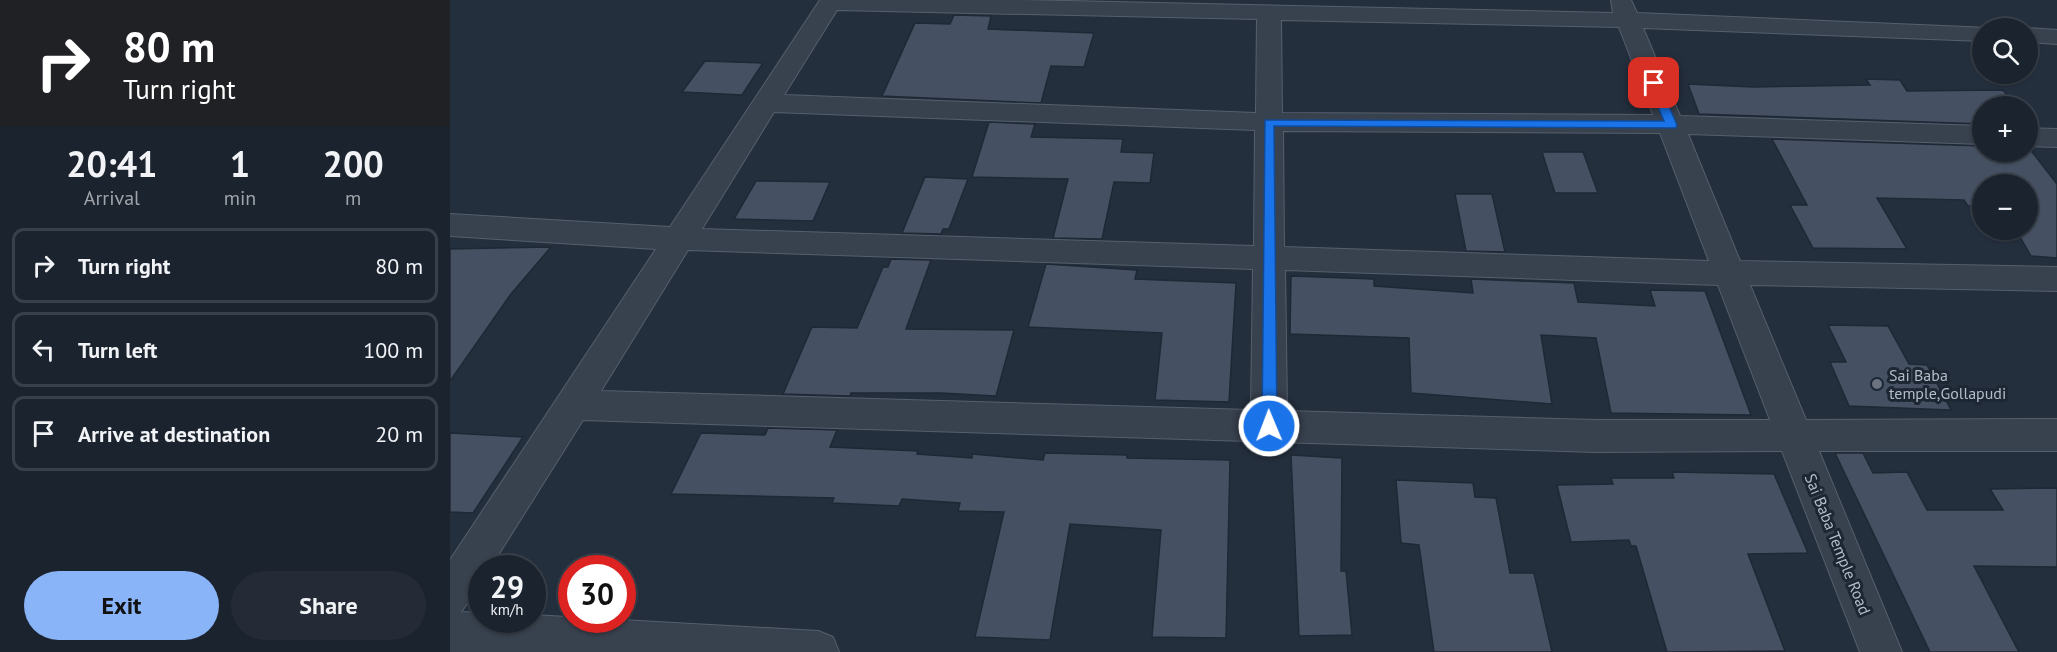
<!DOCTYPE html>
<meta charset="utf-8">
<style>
body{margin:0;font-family:"PT Sans",sans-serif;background:#242b36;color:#f1f3f6;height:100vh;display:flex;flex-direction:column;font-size:22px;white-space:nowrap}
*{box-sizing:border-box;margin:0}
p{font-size:20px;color:#a0a4aa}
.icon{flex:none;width:33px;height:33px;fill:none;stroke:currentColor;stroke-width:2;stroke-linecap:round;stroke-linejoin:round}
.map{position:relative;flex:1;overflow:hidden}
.sheet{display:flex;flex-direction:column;background:#1b232e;width:450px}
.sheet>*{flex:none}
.hud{background:#202124;color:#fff;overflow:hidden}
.tools{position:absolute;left:1522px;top:18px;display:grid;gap:12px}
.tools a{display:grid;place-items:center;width:66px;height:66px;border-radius:50%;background:#1b232e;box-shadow:0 2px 4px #0004,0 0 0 2px #39404a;font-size:30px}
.speed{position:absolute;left:18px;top:555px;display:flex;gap:12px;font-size:30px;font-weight:700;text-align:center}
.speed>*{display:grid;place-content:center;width:78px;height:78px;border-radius:50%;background:#1b232e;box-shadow:0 2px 4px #0004,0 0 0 2px #39404a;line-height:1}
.speed small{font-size:15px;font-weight:400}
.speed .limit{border:9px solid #d22;background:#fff;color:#111}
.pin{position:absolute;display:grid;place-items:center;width:51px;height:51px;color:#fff;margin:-26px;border-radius:12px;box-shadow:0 3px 9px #0006}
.me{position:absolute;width:66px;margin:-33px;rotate:359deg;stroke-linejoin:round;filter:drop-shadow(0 0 4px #0008)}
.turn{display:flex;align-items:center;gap:21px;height:126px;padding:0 24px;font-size:27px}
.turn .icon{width:78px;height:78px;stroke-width:2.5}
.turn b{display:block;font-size:42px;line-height:51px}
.eta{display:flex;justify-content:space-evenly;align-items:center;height:102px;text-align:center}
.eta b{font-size:36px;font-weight:700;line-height:42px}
.button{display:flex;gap:12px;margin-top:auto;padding:12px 24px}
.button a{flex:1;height:69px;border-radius:36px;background:#8ab4f8;color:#111;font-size:24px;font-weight:700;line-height:69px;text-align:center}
.button a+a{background:#242b36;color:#f1f3f6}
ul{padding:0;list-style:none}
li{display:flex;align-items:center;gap:18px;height:75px;margin:0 12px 9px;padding:0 12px;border:3px solid #39404a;border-radius:12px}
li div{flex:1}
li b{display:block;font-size:22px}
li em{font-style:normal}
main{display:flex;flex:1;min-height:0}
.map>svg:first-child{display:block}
.building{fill:#455162;stroke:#1f2835;stroke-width:1.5}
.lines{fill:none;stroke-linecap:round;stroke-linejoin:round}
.minor-casing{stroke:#565f6c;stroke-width:2}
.minor{fill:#38414e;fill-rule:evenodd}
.route{fill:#1a73e8;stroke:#114b97;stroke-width:1.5}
.worship-dot{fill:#6b7280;stroke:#1d2633;stroke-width:2}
.labels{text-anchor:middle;stroke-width:6;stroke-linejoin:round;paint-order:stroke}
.poi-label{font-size:16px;fill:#b4bcc9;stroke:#1d2633;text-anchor:start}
.street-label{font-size:16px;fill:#b4bcc9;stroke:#1d2633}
</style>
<main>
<section class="sheet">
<div class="hud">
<div class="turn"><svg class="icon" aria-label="right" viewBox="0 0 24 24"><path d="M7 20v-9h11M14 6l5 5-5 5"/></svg><div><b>80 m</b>Turn right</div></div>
</div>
<div class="eta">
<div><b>20:41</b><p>Arrival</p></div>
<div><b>1</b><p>min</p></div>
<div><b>200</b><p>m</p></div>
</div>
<ul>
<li><svg class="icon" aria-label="right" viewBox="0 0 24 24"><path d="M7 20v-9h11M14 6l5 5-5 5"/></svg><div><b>Turn right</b></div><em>80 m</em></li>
<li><svg class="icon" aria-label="left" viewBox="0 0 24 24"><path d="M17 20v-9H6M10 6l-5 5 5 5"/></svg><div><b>Turn left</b></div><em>100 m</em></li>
<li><svg class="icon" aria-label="arrive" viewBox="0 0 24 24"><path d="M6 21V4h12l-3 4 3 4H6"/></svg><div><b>Arrive at destination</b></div><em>20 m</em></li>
</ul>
<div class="button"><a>Exit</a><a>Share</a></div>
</section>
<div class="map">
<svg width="1607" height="652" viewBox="0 0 1607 652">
<rect width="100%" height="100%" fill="#242f3e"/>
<path class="building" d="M504,15L541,16L538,29L644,33L634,67L601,66L591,103L432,96L465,23L500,24Z
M255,61L313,63L292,95L232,92Z
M1416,79L1450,80L1457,91L1553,90L1566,106H1533V124L1249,114L1238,84L1303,87L1420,85Z
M539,122L585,124L581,137L673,139L671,152L704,153L700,183L664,182L652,239L603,238L618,179L522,177Z
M1322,139L1533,146V152H1578L1579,148L1607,184V258L1581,256L1566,230H1578V184H1533V206H1518L1514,200L1427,198L1457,249L1363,248L1340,205H1357Z
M1092,152H1133L1148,193H1105Z
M475,177L518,179L499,229H493L491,234L452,233Z
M306,181L380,182L363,221L284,219Z
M1005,194H1042L1055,252L1016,251Z
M101,247L61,294L0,381V249Z
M441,259L481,260L456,329L564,330L546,396L491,393H401L400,396L333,394L362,327L407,328L433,267H438Z
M596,264L687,270L685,279L786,283L779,402L705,400L712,333L578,327Z
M841,276L924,279V286L1023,293L1021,279L1124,283L1128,302L1205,306L1200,290L1255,291L1301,415L1161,413L1146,338L1091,335L1102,404L961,393L959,338L840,334Z
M1378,325L1438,326L1459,364L1477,365L1501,410L1399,406L1380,362H1396Z
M318,428L387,430L380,447L468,451L467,454L522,458V454L593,460L595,453L677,455V458L780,460L776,638L702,637L711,530L620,524L600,640L525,637L554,512L508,511L510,503L452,499L449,506L382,503L384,498L221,494L251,433L315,435Z
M0,433L73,437L23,513L0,512Z
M1385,453H1413L1423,473L1457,472L1477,510H1553L1540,489L1607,488V567L1524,566L1569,652H1480Z
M841,455L892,458L891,571H896L902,635L849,636Z
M1222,472L1324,474L1358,553L1298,554L1335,651L1217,652L1186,546H1181L1179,540L1121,542L1107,485L1163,484L1161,478H1224Z
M946,480L1023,483L1025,497L1046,498L1060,573H1084L1102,652H984L969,545L951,543Z"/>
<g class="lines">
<g class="minor-casing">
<path id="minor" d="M370,0H572L1163,13L1161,0H1181L1187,13L1540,28H1533V41L1193,28L1230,116L1533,126V144L1238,134L1290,261L1607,267V291L1300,285L1356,420L1607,419V451H1369L1452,652H1410L1332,451L1146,452L133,420L40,568H32V583L11,612L32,613V620H82V615L368,631L383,637L389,652H0V560L206,249L0,236V214L220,227ZM387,10L807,19L806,113L334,95ZM831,20L1169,27L1203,115L832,113ZM324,112L805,130L804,246L252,229ZM833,131L1210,133L1259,261L834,247ZM238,250L803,269L801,410L151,391ZM835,270L1268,285L1320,420H1146L837,411Z
M1575,28H1578L1607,30V44L1578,42V28Z
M1578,128L1607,129V147L1578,146Z"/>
</g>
<use href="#minor" class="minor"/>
</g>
<path class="route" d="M1200,80L1209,83L1227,125L1226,128L824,126L827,426L819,433L814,431L812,426L815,120L1214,121L1198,83Z"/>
<circle class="worship-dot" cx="1427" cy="384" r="6"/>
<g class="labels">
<g class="poi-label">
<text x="1439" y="381">Sai Baba<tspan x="1439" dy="18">temple,Gollapudi</tspan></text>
</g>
<g class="street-label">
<text transform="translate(1388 544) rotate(68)" y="6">Sai Baba Temple Road</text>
</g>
</g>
</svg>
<div class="tools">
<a><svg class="icon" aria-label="search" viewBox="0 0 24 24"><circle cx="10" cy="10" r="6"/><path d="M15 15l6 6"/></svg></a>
<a>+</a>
<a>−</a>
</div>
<div class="speed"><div>29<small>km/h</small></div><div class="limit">30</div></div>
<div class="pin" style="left:1204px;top:83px;background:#d93025"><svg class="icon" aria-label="arrive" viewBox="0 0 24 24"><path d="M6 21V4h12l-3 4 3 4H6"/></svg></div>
<svg class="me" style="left:819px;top:426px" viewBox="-20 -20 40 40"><circle r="17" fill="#1a73e8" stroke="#fff" stroke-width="3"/><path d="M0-11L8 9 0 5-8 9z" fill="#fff"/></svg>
</div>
</main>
